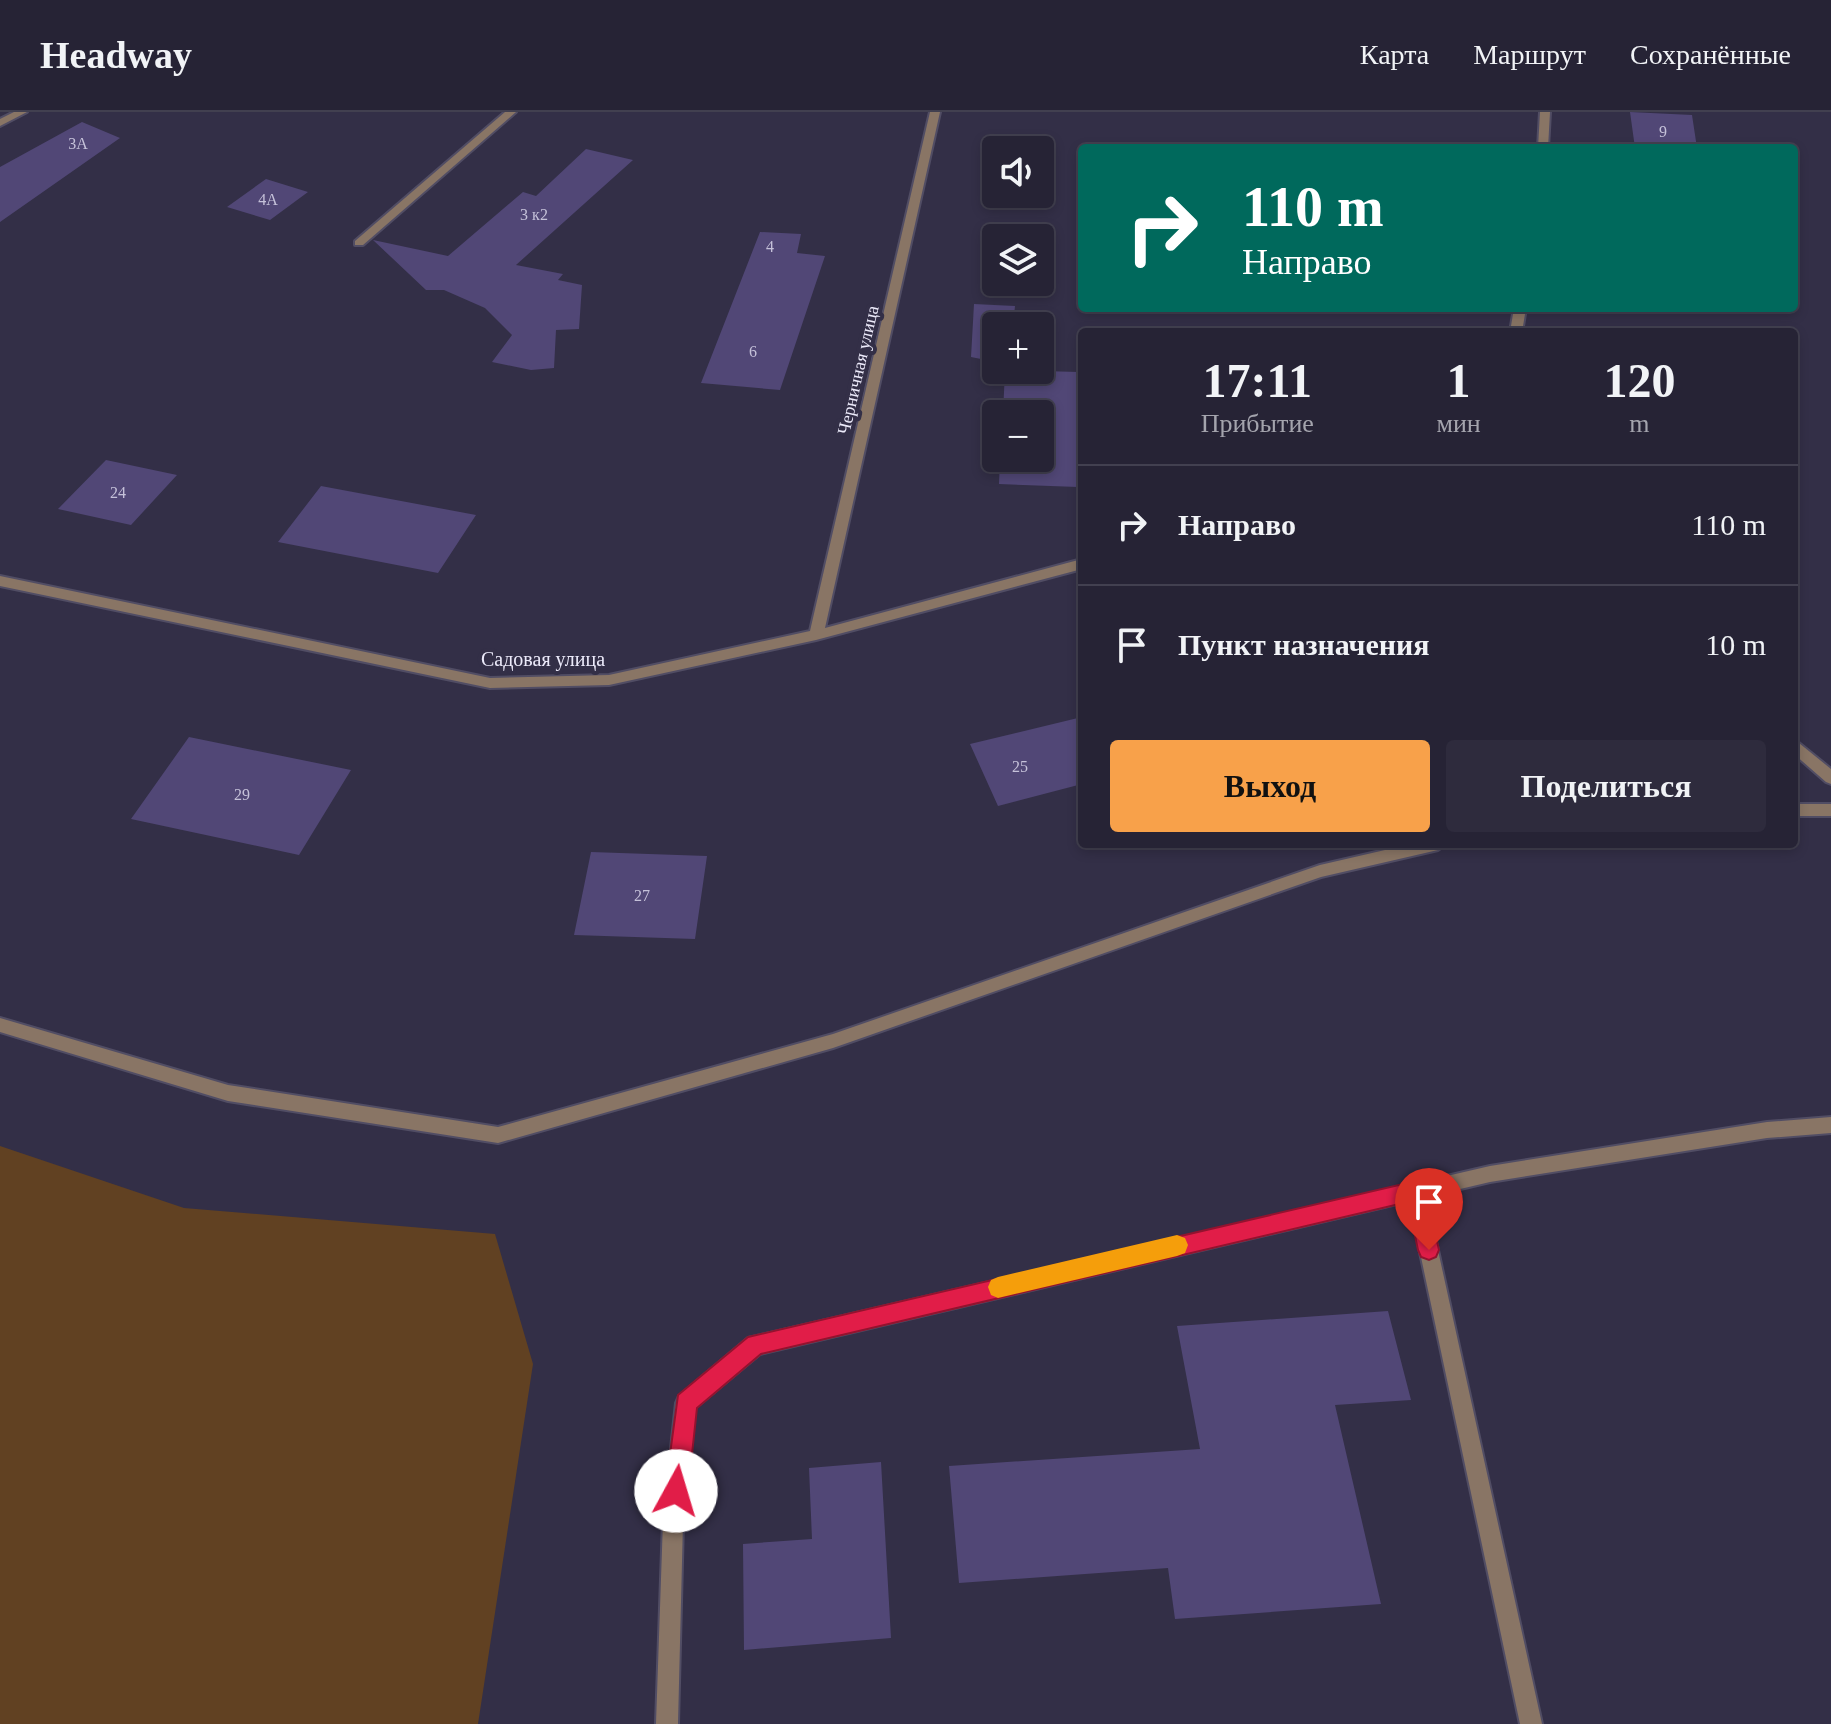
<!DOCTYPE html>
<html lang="ru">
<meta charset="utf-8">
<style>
body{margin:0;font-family:"Times New Roman",serif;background:#2e2b3d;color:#f1f3f6;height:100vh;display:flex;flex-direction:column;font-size:30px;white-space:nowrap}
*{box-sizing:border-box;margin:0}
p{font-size:26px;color:#a4a4ad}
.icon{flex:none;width:44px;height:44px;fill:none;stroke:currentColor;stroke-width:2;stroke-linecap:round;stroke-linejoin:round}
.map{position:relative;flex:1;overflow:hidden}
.panel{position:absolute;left:1078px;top:216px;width:720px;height:520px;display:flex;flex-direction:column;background:#262335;border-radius:8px;box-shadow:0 4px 12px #0003,0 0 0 2px #424050}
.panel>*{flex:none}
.guide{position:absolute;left:1078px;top:32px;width:720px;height:168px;border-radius:8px;box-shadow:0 4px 12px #0003,0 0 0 2px #424050;background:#00695c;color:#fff;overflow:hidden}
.controls{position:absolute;left:982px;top:24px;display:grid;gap:16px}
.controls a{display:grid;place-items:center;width:72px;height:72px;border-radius:8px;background:#262335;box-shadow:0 4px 12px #0003,0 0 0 2px #424050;font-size:40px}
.pin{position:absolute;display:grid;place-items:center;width:68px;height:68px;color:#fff;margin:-82px -34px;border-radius:50% 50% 50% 0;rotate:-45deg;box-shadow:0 0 8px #0007}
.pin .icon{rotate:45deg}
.me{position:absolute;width:88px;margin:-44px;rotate:6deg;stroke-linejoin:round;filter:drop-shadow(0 0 6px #0008)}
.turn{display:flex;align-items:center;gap:28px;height:168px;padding:0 32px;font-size:36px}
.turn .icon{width:104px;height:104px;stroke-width:2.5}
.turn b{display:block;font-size:56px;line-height:68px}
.eta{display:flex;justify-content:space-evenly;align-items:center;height:136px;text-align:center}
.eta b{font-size:48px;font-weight:700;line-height:56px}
.action{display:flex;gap:16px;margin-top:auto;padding:16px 32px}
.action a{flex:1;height:92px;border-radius:8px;background:#f8a14a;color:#111;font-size:32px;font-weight:700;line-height:92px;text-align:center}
.action a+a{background:#2e2b3d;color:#f1f3f6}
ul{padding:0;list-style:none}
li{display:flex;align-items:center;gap:24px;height:120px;padding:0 32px;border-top:2px solid #424050}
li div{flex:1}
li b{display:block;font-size:30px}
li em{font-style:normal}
header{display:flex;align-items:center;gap:48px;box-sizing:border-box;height:112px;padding:0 40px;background:#262335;border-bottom:2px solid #424050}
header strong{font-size:38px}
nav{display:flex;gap:44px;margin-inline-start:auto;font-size:28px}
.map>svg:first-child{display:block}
.green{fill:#614122}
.building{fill:#514776}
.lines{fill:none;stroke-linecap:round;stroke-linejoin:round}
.service-casing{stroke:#514d64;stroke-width:4}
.minor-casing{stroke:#514d64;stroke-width:4}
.service{fill:#897565;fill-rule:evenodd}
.minor{fill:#897565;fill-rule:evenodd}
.route{fill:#e11d48;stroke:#92132f;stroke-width:2}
.slow{fill:#f59e0b}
.labels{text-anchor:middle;stroke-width:8;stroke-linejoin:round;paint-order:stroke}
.number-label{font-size:16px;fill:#c5c1d9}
.far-street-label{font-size:18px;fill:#eceafa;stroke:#332f47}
.street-label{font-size:20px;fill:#eceafa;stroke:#332f47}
</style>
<header>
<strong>Headway</strong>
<nav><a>Карта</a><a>Маршрут</a><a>Сохранённые</a></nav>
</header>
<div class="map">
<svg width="1831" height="1612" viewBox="0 0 1831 1612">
<rect width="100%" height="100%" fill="#332f47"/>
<path class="green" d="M0,1034L184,1096L495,1122L533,1252L478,1612H0Z"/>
<path class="building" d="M1630,0L1692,3L1697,36H1635Z
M82,10L120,26L0,110V55Z
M586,37L633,48L516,153L563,162L558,168L582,173L579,217L556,218L554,256L531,258L492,250L512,223L485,196L444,178H426L373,128L448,144L523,80L536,84Z
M266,67L308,80L270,108L227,95Z
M760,120L801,122L797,141L825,144L780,278L701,271Z
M974,192L1015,194L1013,214H996V250L971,245Z
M1005,258L1078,260V375L999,372L1000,346H1040V302H1003Z
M106,348L177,363L131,413L58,397Z
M321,374L476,403L438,461L278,430Z
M1082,605V672L998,694L970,632Z
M189,625L351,658L299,743L131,707Z
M591,740L707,744L695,827L574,823Z
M1388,1199L1411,1288L1335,1293L1381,1492L1175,1507L1168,1456L959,1471L949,1354L1200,1337L1177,1214Z
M881,1350L891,1526L744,1538L743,1432L812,1427L809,1356Z"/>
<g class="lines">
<g class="service-casing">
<path id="service" d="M14,0H27L0,14V7Z
M505,0H516L363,133H355V129Z
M930,0H940L825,516L1082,447V457L816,528L609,573L490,576L0,474V464L490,566L609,563L810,519Z
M1540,0H1550L1548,36H1538Z
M1514,196H1526L1522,220H1510Z
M1794,627L1831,657V672L1826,670L1794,642Z
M1416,1071L1422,1073L1425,1079L1542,1612H1520L1407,1079L1410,1073Z"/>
</g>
<g class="minor-casing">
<path id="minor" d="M1794,692H1831V704H1794Z
M1411,732H1446L1438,738L1321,765L833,936L498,1031L228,989L0,920V906L228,973L498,1015L833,922L1320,753Z
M1831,1005V1021L1767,1026L1490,1070L760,1242L695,1296L683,1409L678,1612H656L663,1409L676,1291L679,1284L748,1226L1490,1054L1767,1010Z"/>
</g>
<use href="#service" class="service"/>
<use href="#minor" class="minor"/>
</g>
<path class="route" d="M1416,1069L1423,1072L1426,1079L1439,1138L1436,1145L1429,1148L1421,1145L1418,1138L1408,1090L761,1242L697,1296L688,1379L685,1388L676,1391L668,1388L665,1379L678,1283L748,1225Z"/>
<path class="slow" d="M1177,1123L1185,1126L1188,1133L1185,1141L1177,1144L998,1186L991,1183L988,1175L991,1168L998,1165Z"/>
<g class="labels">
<g class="number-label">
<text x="1663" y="25">9</text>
<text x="78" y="37">3А</text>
<text x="268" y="93">4А</text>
<text x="534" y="108">3 к2</text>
<text x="770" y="140">4</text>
<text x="753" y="245">6</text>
<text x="118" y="386">24</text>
<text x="1020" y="660">25</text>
<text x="242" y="688">29</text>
<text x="642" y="789">27</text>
</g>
<g class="far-street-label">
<text transform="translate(858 258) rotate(-77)" y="6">Черничная улица</text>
</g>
<g class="street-label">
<text x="543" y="554">Садовая улица</text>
</g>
</g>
</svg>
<div class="controls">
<a><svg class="icon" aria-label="sound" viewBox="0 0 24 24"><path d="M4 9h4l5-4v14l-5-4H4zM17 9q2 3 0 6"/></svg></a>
<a><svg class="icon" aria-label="layers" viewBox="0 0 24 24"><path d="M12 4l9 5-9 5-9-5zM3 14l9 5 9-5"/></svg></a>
<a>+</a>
<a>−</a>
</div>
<div class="pin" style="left:1429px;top:1138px;background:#d93025"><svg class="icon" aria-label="arrive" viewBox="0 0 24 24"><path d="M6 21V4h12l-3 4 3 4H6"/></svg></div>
<svg class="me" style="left:676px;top:1379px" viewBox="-20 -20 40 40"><circle r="19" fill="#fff"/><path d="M0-13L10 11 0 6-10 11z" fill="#e11d48"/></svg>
<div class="guide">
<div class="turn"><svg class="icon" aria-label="right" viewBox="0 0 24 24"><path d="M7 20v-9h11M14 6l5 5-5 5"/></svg><div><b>110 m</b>Направо</div></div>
</div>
<section class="panel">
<div class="eta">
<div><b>17:11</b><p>Прибытие</p></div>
<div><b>1</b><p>мин</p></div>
<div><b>120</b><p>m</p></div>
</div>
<ul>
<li><svg class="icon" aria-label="right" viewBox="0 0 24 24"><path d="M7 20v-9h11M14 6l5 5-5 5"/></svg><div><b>Направо</b></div><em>110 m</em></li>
<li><svg class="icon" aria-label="arrive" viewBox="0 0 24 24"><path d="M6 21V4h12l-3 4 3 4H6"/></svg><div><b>Пункт назначения</b></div><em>10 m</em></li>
</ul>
<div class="action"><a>Выход</a><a>Поделиться</a></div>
</section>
</div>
